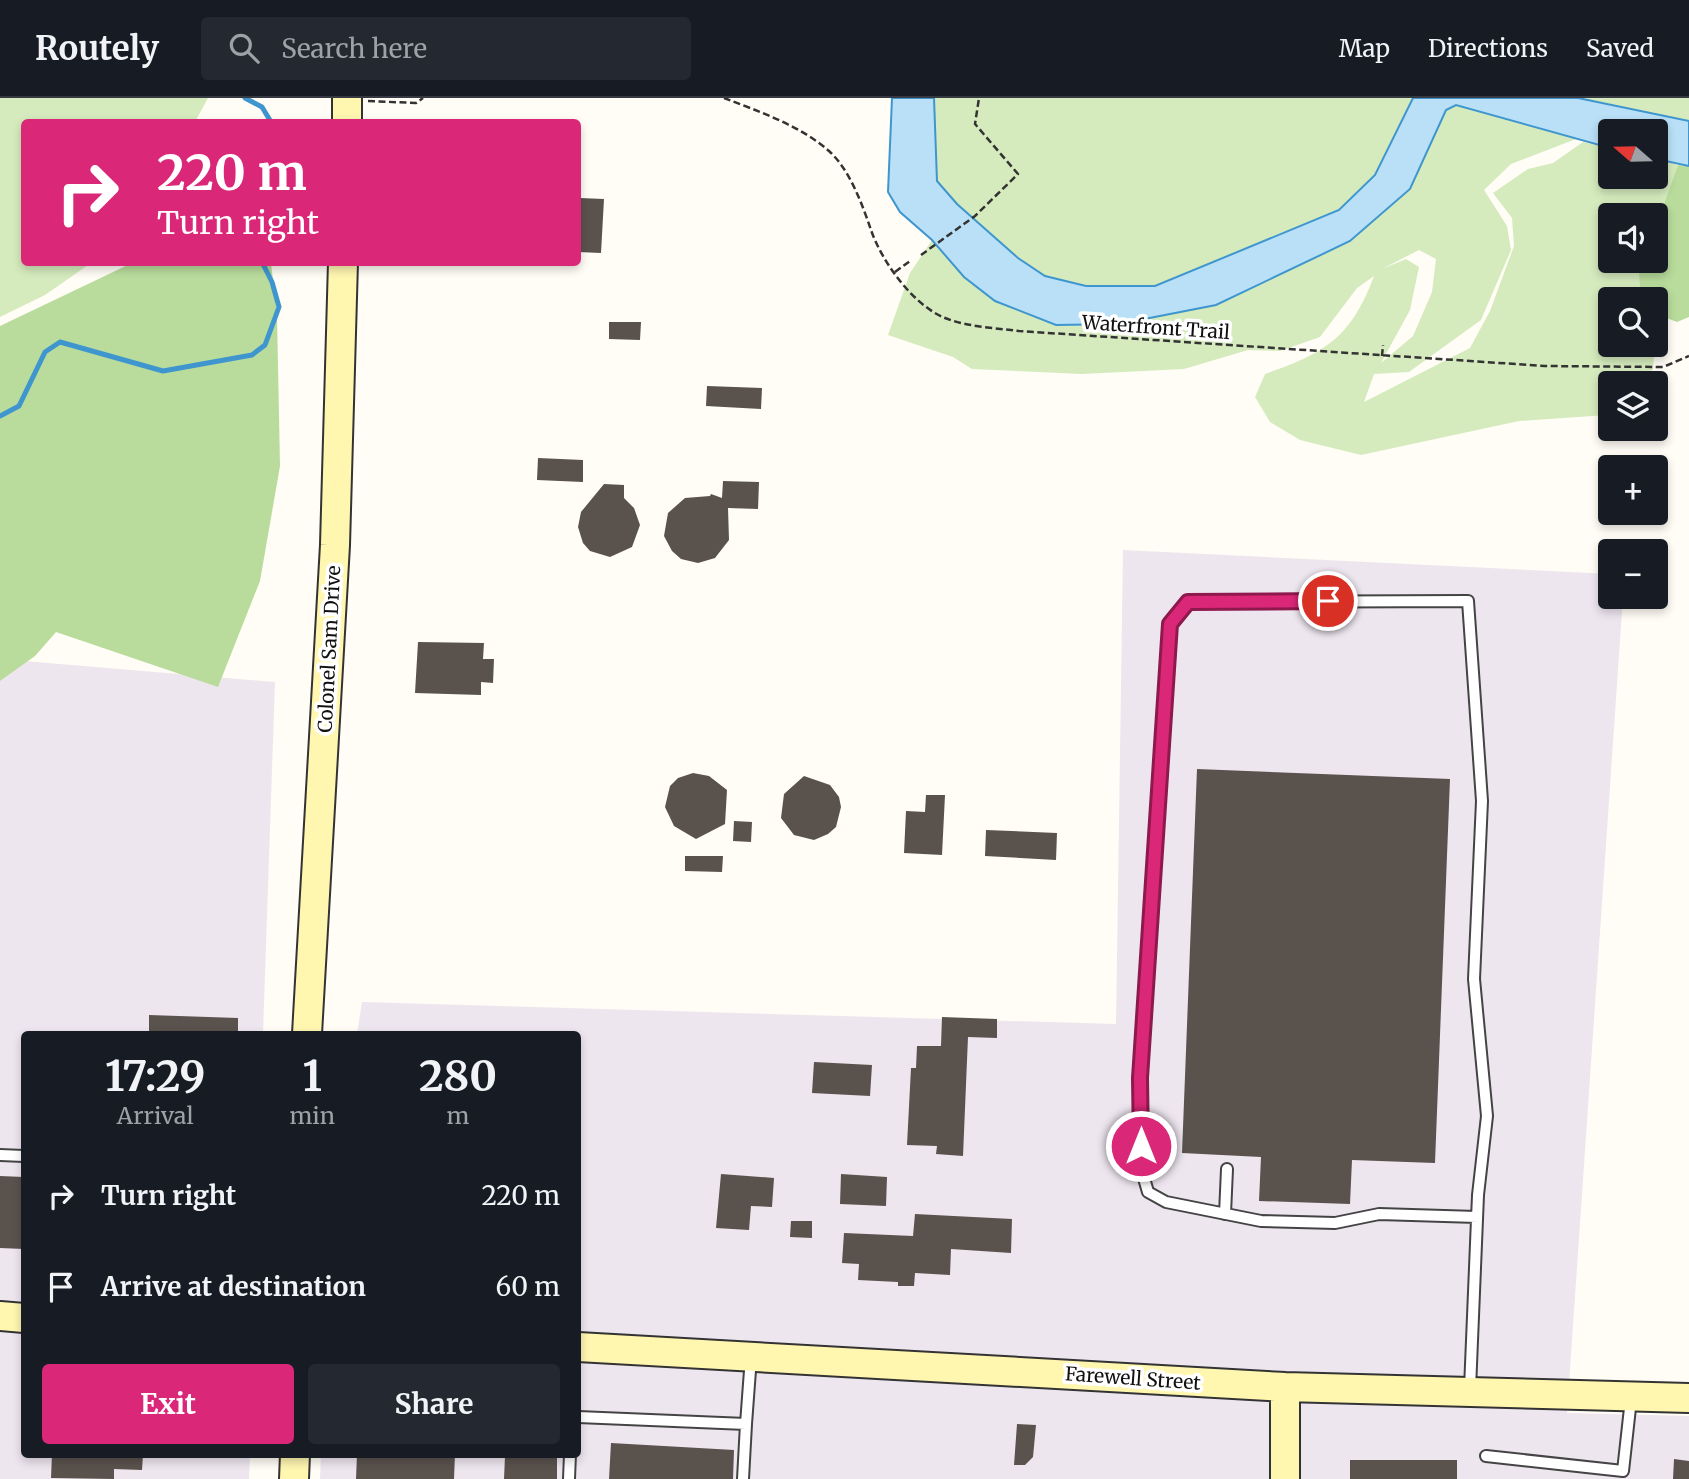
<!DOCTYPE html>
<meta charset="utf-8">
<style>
body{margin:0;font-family:Merriweather,serif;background:#242831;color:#f1f3f6;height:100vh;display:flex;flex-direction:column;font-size:26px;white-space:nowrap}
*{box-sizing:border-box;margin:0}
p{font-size:23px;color:#9ea1a6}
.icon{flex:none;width:38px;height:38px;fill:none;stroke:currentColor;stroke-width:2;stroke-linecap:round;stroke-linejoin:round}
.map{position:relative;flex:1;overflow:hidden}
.side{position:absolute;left:21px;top:933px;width:560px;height:427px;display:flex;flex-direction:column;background:#171b24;border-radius:7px;box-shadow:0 4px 10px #0003}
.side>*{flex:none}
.hud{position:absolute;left:21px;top:21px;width:560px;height:147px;border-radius:7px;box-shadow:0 4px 10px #0003;background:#db2777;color:#fff;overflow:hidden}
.needle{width:46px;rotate:290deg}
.tools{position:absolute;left:1598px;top:21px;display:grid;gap:14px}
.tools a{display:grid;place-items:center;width:70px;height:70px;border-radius:7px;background:#171b24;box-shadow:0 4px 10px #0003;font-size:35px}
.pin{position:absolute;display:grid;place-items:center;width:60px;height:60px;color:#fff;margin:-30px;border:4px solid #fff;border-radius:50%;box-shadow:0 2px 7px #0007}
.me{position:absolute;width:77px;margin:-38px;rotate:0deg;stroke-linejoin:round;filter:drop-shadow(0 0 5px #0008)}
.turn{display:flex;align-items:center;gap:24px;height:147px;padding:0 21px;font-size:32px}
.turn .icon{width:91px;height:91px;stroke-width:2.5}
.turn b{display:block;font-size:49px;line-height:60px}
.eta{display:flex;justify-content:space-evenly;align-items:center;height:119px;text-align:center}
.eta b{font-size:42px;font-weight:700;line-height:49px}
.primary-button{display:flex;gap:14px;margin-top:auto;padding:14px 21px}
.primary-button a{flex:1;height:80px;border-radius:7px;background:#db2777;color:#fff;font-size:28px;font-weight:700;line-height:80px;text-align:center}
.primary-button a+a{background:#242831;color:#f1f3f6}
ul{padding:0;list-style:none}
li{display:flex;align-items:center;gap:21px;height:91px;padding:0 21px}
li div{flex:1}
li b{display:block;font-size:26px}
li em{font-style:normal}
header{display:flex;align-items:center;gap:42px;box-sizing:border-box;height:98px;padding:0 35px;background:#171b24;border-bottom:2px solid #363941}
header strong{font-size:33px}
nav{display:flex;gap:38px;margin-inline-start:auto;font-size:24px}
.search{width:490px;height:63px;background:#242831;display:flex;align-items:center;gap:18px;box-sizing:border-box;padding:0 24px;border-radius:7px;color:#9ea1a6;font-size:26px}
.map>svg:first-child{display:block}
.industrial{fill:#eee6ef}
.green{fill:#d5ebbd;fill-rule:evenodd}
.forest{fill:#b9dc9c}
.water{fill:#b9e0f7;stroke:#3f96cf;stroke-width:2}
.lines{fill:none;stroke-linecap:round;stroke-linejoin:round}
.stream{stroke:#3f96cf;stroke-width:5}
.building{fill:#5a524d}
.lane-casing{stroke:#444;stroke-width:14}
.secondary-casing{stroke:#333;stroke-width:32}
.path{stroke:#333;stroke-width:2.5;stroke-dasharray:7 3.5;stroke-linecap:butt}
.lane{stroke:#fff;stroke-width:10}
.secondary{stroke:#fff6b0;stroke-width:28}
.route-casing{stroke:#8e194d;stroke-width:18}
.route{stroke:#db2777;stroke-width:12}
.labels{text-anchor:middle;stroke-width:7;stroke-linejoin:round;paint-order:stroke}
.street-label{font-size:19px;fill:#111;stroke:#fff}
</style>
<header>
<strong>Routely</strong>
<div class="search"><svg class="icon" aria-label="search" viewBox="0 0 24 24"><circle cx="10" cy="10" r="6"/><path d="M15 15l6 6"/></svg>Search here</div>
<nav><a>Map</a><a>Directions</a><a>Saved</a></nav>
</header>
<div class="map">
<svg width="1689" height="1381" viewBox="0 0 1689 1381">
<rect width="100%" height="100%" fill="#fffdf5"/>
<path class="industrial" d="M1123,452L1610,476V499H1623L1567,1315L1689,1318V1381H320L321,1356H578V936H357L362,904L1116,926Z
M0,561L275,584L263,936H24V1356H250L249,1381H0Z"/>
<path class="green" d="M0,0H208L195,24H24V164L91,165L45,197L0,219Z
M934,0H1413L1375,77L1339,112L1155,188H1086L1045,178L1018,160L957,106L937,83Z
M1578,0H1689V23Z
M1456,7L1576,41L1511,66L1484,92L1507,128L1511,152L1481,222L1409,274L1374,276L1364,304L1470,250L1490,213L1514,148L1512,120L1493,95L1528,71L1553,65L1583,44L1610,50V79H1656V61L1678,67L1667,122L1656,246V201H1610V247H1655L1653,271L1639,285H1610V314L1607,317L1519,323L1361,357L1300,342L1270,324L1255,299L1265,276C1325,255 1351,240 1374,178L1357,190L1320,239L1280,253L1248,252L1184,271L1082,276L972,271L953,259L888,237L910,175L932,142L964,179L995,203L1056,227L1119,226L1216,207L1410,91L1446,12ZM1610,117H1656V163H1610ZM1419,152L1436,161L1432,194L1413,238L1381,265L1410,212L1419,169L1406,161L1382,171Z"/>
<path class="forest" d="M1678,67L1689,68V219L1677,224L1656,216V201H1641L1639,175L1643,163H1656V129Z
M132,165H271L277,217L280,368L260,483L218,589L56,534L35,558L0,583V228Z"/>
<path class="water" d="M892,0H934L937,83L957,106L1018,160L1045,178L1086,188H1155L1339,112L1375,77L1413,0H1578L1689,23V68L1656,61V33H1610V50L1456,7L1446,12L1410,91L1350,143L1216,207L1119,226L1056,227L995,203L964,179L932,142L900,114L888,94Z"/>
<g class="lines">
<path class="stream" d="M245,0L262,9L271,24
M0,318L19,308L45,254L60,244L163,273L252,257L265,247L279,209L272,184L262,164"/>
</g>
<path class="building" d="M580,100L604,101L601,155L578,154Z
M609,224H641L640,242L609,241Z
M707,288L762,290L761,311L706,308Z
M538,360L583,362V384L537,382Z
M723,383L759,384L758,411L728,410L729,442L715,460L698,465L681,461L672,453L664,438L668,415L685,400L710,398L711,396L722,400Z
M604,386L624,387V400L634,410L640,427L632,449L610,459L590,453L583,445L578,429L581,414Z
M418,544L484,545L483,561H494L493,585L481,584V597L415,595Z
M1197,671L1450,681L1435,1065L1352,1062L1350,1106L1259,1103L1261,1059L1182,1055Z
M693,675L709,678L727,692L725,726L696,741L674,728L665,709L670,688L678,680Z
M804,678L830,687L839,699L841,709L836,729L828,736L814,742L794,737L781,720L784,696Z
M926,697H945L942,757L904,755L906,713L925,714Z
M734,723L752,724L751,744L733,743Z
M986,732L1057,735L1056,762L985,758Z
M685,758H723L722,774L685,773Z
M149,917L238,920V936H149Z
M942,919L997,921V940L968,939L963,1058L936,1056L937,1048L907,1047L911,970H916L917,948H941Z
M814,964L872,967L870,998L812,995Z
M721,1076L774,1080L772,1109L751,1108L749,1132L716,1130Z
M841,1076L887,1079L886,1108L840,1106Z
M0,1078L24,1079V1151L0,1150Z
M915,1116L1012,1121L1011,1155L951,1151L950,1177L915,1175L914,1188H898V1184L858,1182L859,1166L842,1165L844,1135L913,1138Z
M791,1123H812V1140L790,1139Z
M1017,1326L1036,1327L1033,1359L1025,1367H1014Z
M611,1345L734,1352L733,1381H609Z
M52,1356H143L142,1372L114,1371V1381L51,1380Z
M357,1356H455L454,1381H356Z
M505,1358L557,1360V1381H504Z
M1674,1361L1689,1363V1381H1673Z
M1350,1362H1457V1381H1350Z"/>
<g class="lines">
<g class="lane-casing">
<path id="lane" d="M0,1057L24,1058
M1225,1116L1227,1071
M1470,1291L1478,1097L1487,1018L1474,881L1482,703L1468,503L1188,504L1170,526L1140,980L1141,1070L1148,1094L1166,1104L1261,1123L1335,1125L1379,1116L1477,1119
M578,1319L746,1326L751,1259
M1486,1358L1623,1373L1631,1301
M569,1381L570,1356
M743,1381L746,1326"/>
</g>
<g class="secondary-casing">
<path id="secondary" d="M347,24V0
M307,936L335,447L343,164
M0,1218L24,1220
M578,1249L1285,1289L1689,1300
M1285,1289V1381
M294,1381L295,1356"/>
</g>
<path class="path" d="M724,0C758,13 801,28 829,53C850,72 862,106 871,132C882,164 913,207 945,220C968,229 995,230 1019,233L1545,268L1663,269L1689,258
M368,3L416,5L423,0
M921,157L975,118L1018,76L975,26L979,0
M895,174L910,163
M1382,258L1383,247"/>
<use href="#lane" class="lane"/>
<use href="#secondary" class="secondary"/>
</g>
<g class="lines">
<g class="route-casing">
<path id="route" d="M1141,1048L1140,980L1170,526L1188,504L1328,503"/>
</g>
<use href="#route" class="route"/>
</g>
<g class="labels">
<g class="street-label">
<text transform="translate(1156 229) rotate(4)" y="7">Waterfront Trail</text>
<text transform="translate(329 551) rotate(-87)" y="7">Colonel Sam Drive</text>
<text transform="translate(1133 1280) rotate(4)" y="7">Farewell Street</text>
</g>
</g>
</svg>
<div class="tools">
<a><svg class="needle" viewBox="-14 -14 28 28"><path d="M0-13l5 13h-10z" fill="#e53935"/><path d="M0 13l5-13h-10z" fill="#9ea1a6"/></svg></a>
<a><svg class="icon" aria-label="sound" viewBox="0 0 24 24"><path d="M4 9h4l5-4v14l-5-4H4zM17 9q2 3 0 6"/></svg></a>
<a><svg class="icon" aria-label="search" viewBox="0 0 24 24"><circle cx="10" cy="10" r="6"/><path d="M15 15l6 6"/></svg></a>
<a><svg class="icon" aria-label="layers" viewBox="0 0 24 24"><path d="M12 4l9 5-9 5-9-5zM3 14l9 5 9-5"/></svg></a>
<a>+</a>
<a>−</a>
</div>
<div class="pin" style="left:1328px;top:503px;background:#d93025"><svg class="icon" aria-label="arrive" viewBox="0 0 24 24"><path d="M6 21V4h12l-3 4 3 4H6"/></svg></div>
<svg class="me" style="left:1141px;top:1048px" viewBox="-20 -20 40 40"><circle r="17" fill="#db2777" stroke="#fff" stroke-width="3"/><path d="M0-11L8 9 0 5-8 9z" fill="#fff"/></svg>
<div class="hud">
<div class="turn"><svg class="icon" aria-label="right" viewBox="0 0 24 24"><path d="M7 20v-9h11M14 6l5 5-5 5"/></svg><div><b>220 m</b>Turn right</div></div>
</div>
<section class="side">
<div class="eta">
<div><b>17:29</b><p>Arrival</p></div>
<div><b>1</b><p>min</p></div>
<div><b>280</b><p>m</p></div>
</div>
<ul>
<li><svg class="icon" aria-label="right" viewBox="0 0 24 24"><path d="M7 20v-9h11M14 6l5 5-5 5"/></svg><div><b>Turn right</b></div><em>220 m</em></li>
<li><svg class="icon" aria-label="arrive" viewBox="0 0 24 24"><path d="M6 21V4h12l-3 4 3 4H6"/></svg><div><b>Arrive at destination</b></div><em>60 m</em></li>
</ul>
<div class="primary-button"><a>Exit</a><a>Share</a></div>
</section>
</div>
